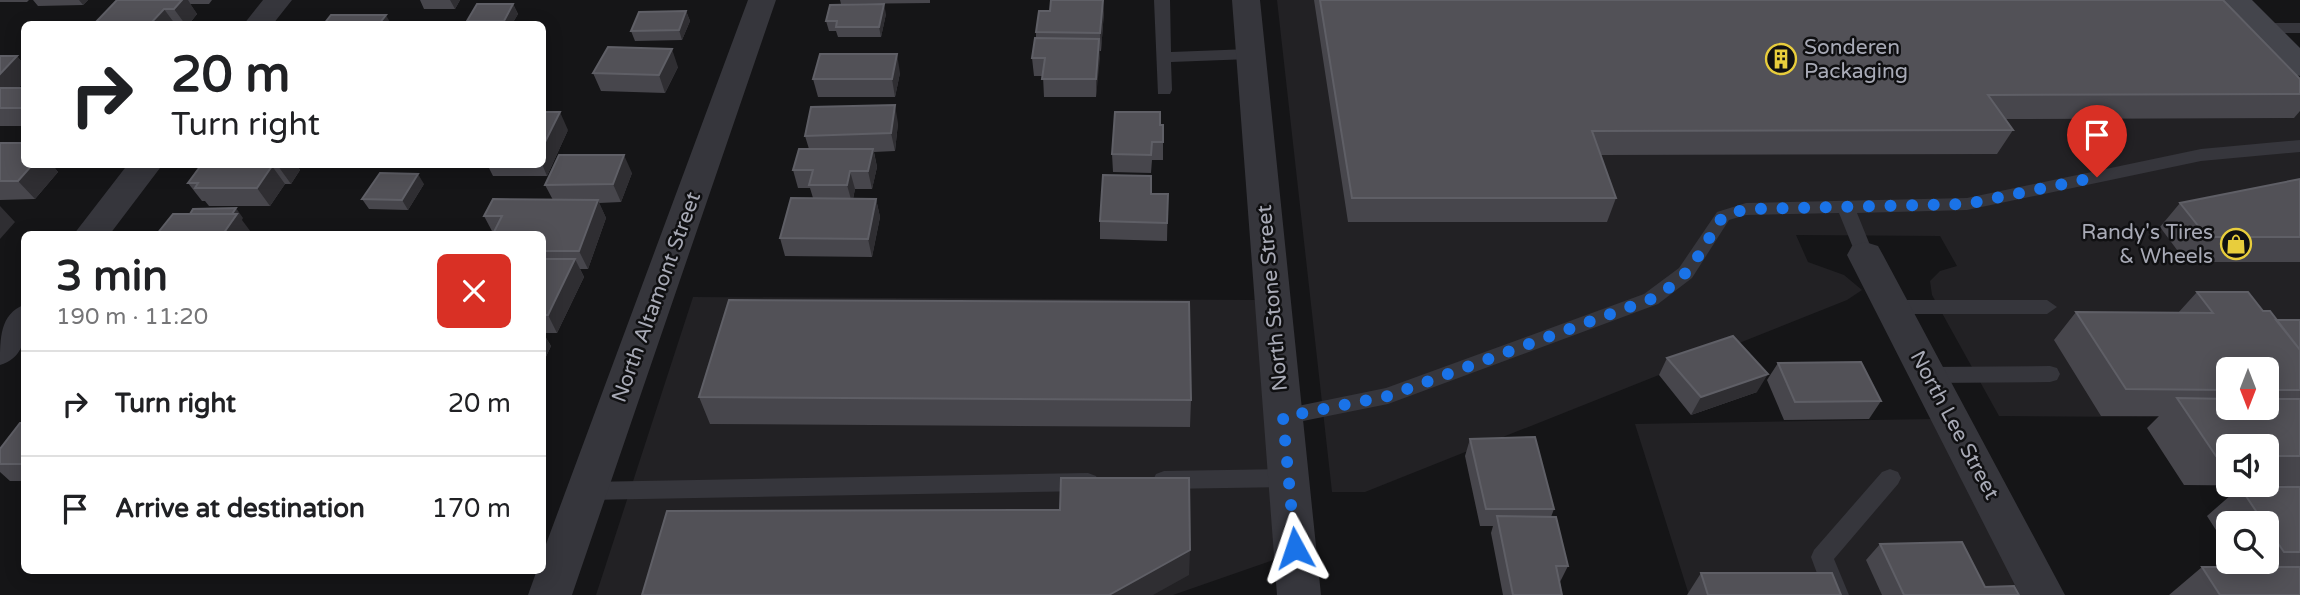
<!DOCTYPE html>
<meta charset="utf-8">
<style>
body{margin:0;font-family:"Varela Round",sans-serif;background:#f2f2f2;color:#202124;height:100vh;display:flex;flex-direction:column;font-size:26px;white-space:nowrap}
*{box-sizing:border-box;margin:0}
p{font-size:23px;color:#757577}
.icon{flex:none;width:38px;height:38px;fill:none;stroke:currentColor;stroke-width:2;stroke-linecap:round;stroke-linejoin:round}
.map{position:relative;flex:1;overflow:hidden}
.panel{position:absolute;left:21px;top:231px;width:525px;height:343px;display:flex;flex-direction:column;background:#fff;border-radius:10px;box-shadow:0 4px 18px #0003}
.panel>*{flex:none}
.guide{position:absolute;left:21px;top:21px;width:525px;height:147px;border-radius:10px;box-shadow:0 4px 18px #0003;background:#fff;color:#202124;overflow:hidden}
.needle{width:46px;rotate:180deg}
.controls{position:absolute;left:2216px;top:357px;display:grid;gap:14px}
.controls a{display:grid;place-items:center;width:63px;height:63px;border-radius:10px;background:#fff;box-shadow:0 4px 18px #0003;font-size:35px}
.pin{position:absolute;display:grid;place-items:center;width:60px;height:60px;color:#fff;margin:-72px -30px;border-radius:50% 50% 50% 0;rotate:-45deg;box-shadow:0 0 7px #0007}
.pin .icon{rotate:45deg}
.me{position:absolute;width:77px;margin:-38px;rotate:355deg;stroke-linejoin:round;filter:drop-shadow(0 0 5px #0008)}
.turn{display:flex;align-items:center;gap:24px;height:147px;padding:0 35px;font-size:32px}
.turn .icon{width:91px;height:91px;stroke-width:2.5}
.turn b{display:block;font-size:49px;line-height:60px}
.round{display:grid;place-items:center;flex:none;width:74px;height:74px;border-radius:10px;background:#f2f2f2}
.overview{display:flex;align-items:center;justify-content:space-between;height:119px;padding:0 35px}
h1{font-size:42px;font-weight:800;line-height:52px}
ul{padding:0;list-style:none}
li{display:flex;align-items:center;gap:21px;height:105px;padding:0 35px;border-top:2px solid #e0e0e0}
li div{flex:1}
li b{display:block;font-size:26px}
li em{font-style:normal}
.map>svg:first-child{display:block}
.built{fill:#222124;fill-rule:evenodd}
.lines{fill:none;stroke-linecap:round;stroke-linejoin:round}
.lane{fill:#36363c;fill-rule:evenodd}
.street{fill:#36363c;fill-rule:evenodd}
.secondary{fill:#44454c;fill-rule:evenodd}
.wall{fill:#47464c;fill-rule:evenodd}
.shaded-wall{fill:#2f2e32}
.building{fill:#525157;stroke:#5f5f66;stroke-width:2}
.route{stroke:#1a73e8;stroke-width:12;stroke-dasharray:0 21.6}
.labels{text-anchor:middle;stroke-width:5;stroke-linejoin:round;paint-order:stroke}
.poi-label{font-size:21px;fill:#a8aab6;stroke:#101012;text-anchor:start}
.street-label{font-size:21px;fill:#a8aab6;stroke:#101012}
</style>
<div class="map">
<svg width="2300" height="595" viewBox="0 0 2300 595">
<rect width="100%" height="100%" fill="#151517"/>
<path class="built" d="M1277,0H2204L2300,100V418L1999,416L1932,295L1930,281L1940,271L1957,266L1940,236L1796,235L1808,262L1844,275L1862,290L1847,300L1365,492H1332ZM2228,369H2266V408H2228Z
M693,297L1256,300L1276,559L1173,595H596Z
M1933,419L2023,595H1689L1635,424Z"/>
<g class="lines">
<path class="lane" d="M1154,0H1170L1171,52L1250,49L1258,54L1250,59L1171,62L1172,90L1170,94H1158Z
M2300,23V33H2262L2254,28L2262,23Z
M2300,140V152L2201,161L1967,210L1857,213L1874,255L1865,262L1856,255L1839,213L1746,215L1729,220L1692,278L1658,304L1388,404L1283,425L1276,423L1273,417L1276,411L1283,409L1386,388L1644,294L1679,268L1717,212L1746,203L1967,198L2201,149Z
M1893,300H2047L2057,307L2047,314H1893L1883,307Z
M2050,366L2057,368L2060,374L2057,380L2050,382L1929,383L1922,381L1919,375L1922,369L1929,367Z
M1288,469L1296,472L1299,478L1296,484L1288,487L1164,489L1156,486L1153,480L1156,474L1164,471Z
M1890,469L1898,472L1901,478L1898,484L1834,559L1849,595H1825L1811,557L1814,550L1882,472Z
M1088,473L1096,476L1099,482L1096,488L1088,491L587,500L579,498L576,491L579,484L587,482Z"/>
<path class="street" d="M263,0H292L273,24H244Z
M748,0H776L572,595H528L537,570H542V555Z
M1232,0H1260L1321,595H1277Z
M128,164H163L110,234H74Z
M1865,242L1878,246L1883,255L2065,595H2020L1847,255L1852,246Z
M24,305C26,331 28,356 0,365C0,338 0,314 24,305Z"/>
<path class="secondary" d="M2220,0H2252L2300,48V76L2289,73Z"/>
</g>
<path class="wall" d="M0,0H29L27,2H0Z
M33,0H88L83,5L38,6Z
M117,0H212L209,4H190L197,14L189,24H94Z
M420,0H460L455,9H424Z
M840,0H930V3L841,4Z
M1314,0H2223L2300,79V111L2294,118L2006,119L2013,130L1997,154L1600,155L1616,198L1607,222H1348Z
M513,4L518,14L512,24H469L467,21Z
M686,11L690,21L682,40L635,41L631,31Z
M1104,11L1101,51H1099L1096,97H1044L1043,76H1034L1032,58L1036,38V32Z
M886,14L881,37H838L836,31H829L826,21Z
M0,56H17L24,65V82L18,88H24V126H0Z
M678,67L665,93L601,91L593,73Z
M900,73L895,97H818L813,79Z
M898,123L895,151L874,152L877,167L872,189H855L853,199H876L880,217L872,257L785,256L780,238L813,198L810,188H798L793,170L809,149L805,136Z
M1160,125H1163V160H1152L1151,173L1113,172L1112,154Z
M568,130L547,176H493L487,164H542Z
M0,143L54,167L58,172L35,199L0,200Z
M202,164H296L300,170L291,184H285L270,206H209L205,201H202L188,183Z
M632,173L621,202L599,203L606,218L588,269H580L584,277L557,333H543L551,346L542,365V234L493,233L484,216L553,200L545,185Z
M2300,179V262H2186L2160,227L2180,203Z
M424,184L408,210L369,209L362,199Z
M1151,194H1168L1167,241L1100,239V221Z
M2197,292L2263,311L2276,320H2300V486L2184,485L2147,428L2159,416H2101L2054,340L2076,312L2178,313ZM2228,369H2266V408H2228ZM2228,446H2266V485H2228Z
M1667,358L1757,392L1691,415L1659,375Z
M1778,363L1881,401L1869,419L1784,420L1767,380Z
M699,397L1191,400L1190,427L710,424Z
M24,423V481H10L0,472V449Z
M1470,439L1554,509L1551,517L1568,566L1560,582L1562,595H1503L1491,533L1493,526H1480L1465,456Z
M2240,487H2300V595H2169L2202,567H2239L2236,562H2266V523H2228V549L2207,516Z
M1880,544L1985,587L2019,595H1882L1866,560Z
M1701,573L1841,595H1687Z"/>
<path class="shaded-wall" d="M79,0H88L83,5Z
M182,0H188L197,14L189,24H185L174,9Z
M450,0H460L455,9Z
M1103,0L1104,11L1101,51L1100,33Z
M513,4L518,14L512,24H506L504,21Z
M884,4L886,14L881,37L879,27Z
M164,9L175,24H150Z
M686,11L690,21L682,40L679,30Z
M386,15L391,24H379Z
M1099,39L1100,58L1096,97V79Z
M672,49L678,67L665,93L659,75Z
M897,54L900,73L895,97L892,79Z
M17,56L24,65V82L8,100L0,90V74Z
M895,105L898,123L895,151L891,133Z
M560,112L568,130L547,176L542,164V148Z
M873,149L877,167L872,189L868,171Z
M624,155L632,173L621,202L613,184Z
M33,164H57L54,167L58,172L35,199L18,181Z
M279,164H296L300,170L291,184L278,166Z
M272,166L285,184L270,206L257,188Z
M850,171L855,189L852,203L847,185Z
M418,174L424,184L408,210L402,200Z
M876,199L880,217L872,257L868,239Z
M598,200L606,218L588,269L579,251Z
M0,206L15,222L0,239Z
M236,208L243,218L242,220L251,232L249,234H223L227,221Z
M575,259L584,277L557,333L548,315Z
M542,332L551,346L542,365Z
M1768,374L1757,392L1691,415L1701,397Z
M1190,550L1189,575L1153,595H1109Z"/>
<path class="building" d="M117,0H182L174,9H164L150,24H94Z
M1051,0H1103L1100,33L1036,32L1039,11H1050Z
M1320,0H2223L2300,79V94L1988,95L2013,130L1592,131L1616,198H1352Z
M477,4H513L504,21H467Z
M884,4L879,27H836L837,21H826L830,5Z
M686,11L679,30L631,31L639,12Z
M331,15H386L379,24H324Z
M1035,38L1099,39L1096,79H1042L1045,58H1032Z
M608,47L672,49L659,75L593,73Z
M820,54H897L892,79H813Z
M0,56H17L0,74Z
M0,88H24V108H0Z
M895,105L891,133L805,136L811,107Z
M542,112H560L542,148Z
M1115,112H1160V125H1163V142H1152L1151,155L1112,154Z
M0,143H24V164H33L18,181H0Z
M799,149H873L868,171H850L847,185H809L813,170H793Z
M559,155H624L613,184L545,185Z
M202,164H279L278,166H272L257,188H195L198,183H188Z
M380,173L418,174L402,200L362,199Z
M1103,175L1151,176V194H1168L1167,223L1100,221Z
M2300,179V237H2207L2180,203Z
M791,198L876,199L868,239L780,238Z
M493,199L598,200L579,251H542V234H493L502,216H484Z
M236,208L232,214H190L193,209Z
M173,214H237L223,234H157Z
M542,259H575L548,315H542Z
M2197,292H2248L2263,311H2270L2300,350V390H2266V369H2228V390L2126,389L2076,312L2213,313Z
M729,300L1189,302L1191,400L699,397Z
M2276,320H2300V350Z
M1733,336L1768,374L1701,397L1667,358Z
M1861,362L1881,401L1795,402L1778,363Z
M2177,398L2228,399V408H2266V399H2300V456H2266V446H2228V456H2216Z
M20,423H24V464H0V449Z
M1535,437L1554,509H1486L1470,439Z
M1061,478H1189L1190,550L1109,595H642L667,511L1060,510Z
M2240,487H2300V552H2284L2266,526V523H2264Z
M1497,516L1556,517L1568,566H1556L1562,595H1513Z
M1962,542L1985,587L2014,586L2019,595H1904L1880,544Z
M2202,567H2300V595H2220Z
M1701,573H1832L1841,595H1708Z"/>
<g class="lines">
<path class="route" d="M1295,548L1283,417L1388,396L1651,299C1693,276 1698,254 1723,216L1746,209L1967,204L2097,177"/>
</g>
<defs>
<g id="building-ring" transform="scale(1.575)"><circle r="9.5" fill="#101012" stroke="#e8cd3c" stroke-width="1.5"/><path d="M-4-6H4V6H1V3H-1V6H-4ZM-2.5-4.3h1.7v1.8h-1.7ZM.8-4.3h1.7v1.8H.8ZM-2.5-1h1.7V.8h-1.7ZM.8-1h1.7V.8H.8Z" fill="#e8cd3c"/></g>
<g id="shop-ring" transform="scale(1.575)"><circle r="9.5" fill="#101012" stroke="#e8cd3c" stroke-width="1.5"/><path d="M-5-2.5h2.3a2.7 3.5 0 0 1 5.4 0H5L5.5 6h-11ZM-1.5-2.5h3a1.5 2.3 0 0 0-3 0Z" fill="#e8cd3c"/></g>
</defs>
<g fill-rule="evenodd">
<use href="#building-ring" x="1781" y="59"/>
<use href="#shop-ring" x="2236" y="244"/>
</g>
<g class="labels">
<g class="poi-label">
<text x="1804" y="54">Sonderen<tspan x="1804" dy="24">Packaging</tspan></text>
<text x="2213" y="239" text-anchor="end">Randy's Tires<tspan x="2213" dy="24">&amp; Wheels</tspan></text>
</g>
<g class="street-label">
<text transform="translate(656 297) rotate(-70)" y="7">North Altamont Street</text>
<text transform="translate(1272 298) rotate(-95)" y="7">North Stone Street</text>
<text transform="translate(1955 425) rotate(62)" y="7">North Lee Street</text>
</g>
</g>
</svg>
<div class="controls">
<a><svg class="needle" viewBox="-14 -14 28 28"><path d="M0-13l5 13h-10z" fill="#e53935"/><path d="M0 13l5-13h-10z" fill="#757577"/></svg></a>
<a><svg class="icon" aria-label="sound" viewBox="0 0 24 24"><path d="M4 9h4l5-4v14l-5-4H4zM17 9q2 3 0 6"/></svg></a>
<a><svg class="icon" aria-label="search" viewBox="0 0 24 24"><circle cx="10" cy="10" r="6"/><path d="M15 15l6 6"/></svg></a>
</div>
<div class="pin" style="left:2097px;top:177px;background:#d93025"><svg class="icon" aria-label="arrive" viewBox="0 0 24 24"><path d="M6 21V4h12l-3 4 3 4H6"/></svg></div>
<svg class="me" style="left:1295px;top:548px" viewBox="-20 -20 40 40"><path d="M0-17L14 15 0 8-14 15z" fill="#1a73e8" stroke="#fff" stroke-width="4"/></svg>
<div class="guide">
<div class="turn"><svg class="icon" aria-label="right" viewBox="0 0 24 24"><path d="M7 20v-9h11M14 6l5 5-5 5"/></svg><div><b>20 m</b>Turn right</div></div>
</div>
<section class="panel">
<div class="overview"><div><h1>3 min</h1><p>190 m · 11:20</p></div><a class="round" style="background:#d93025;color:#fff"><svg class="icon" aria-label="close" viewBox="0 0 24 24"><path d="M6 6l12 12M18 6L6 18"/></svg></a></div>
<ul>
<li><svg class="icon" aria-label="right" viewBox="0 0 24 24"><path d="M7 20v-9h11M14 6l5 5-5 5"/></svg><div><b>Turn right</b></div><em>20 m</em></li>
<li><svg class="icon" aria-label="arrive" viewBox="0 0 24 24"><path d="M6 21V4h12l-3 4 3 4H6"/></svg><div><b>Arrive at destination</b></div><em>170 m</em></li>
</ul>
</section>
</div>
